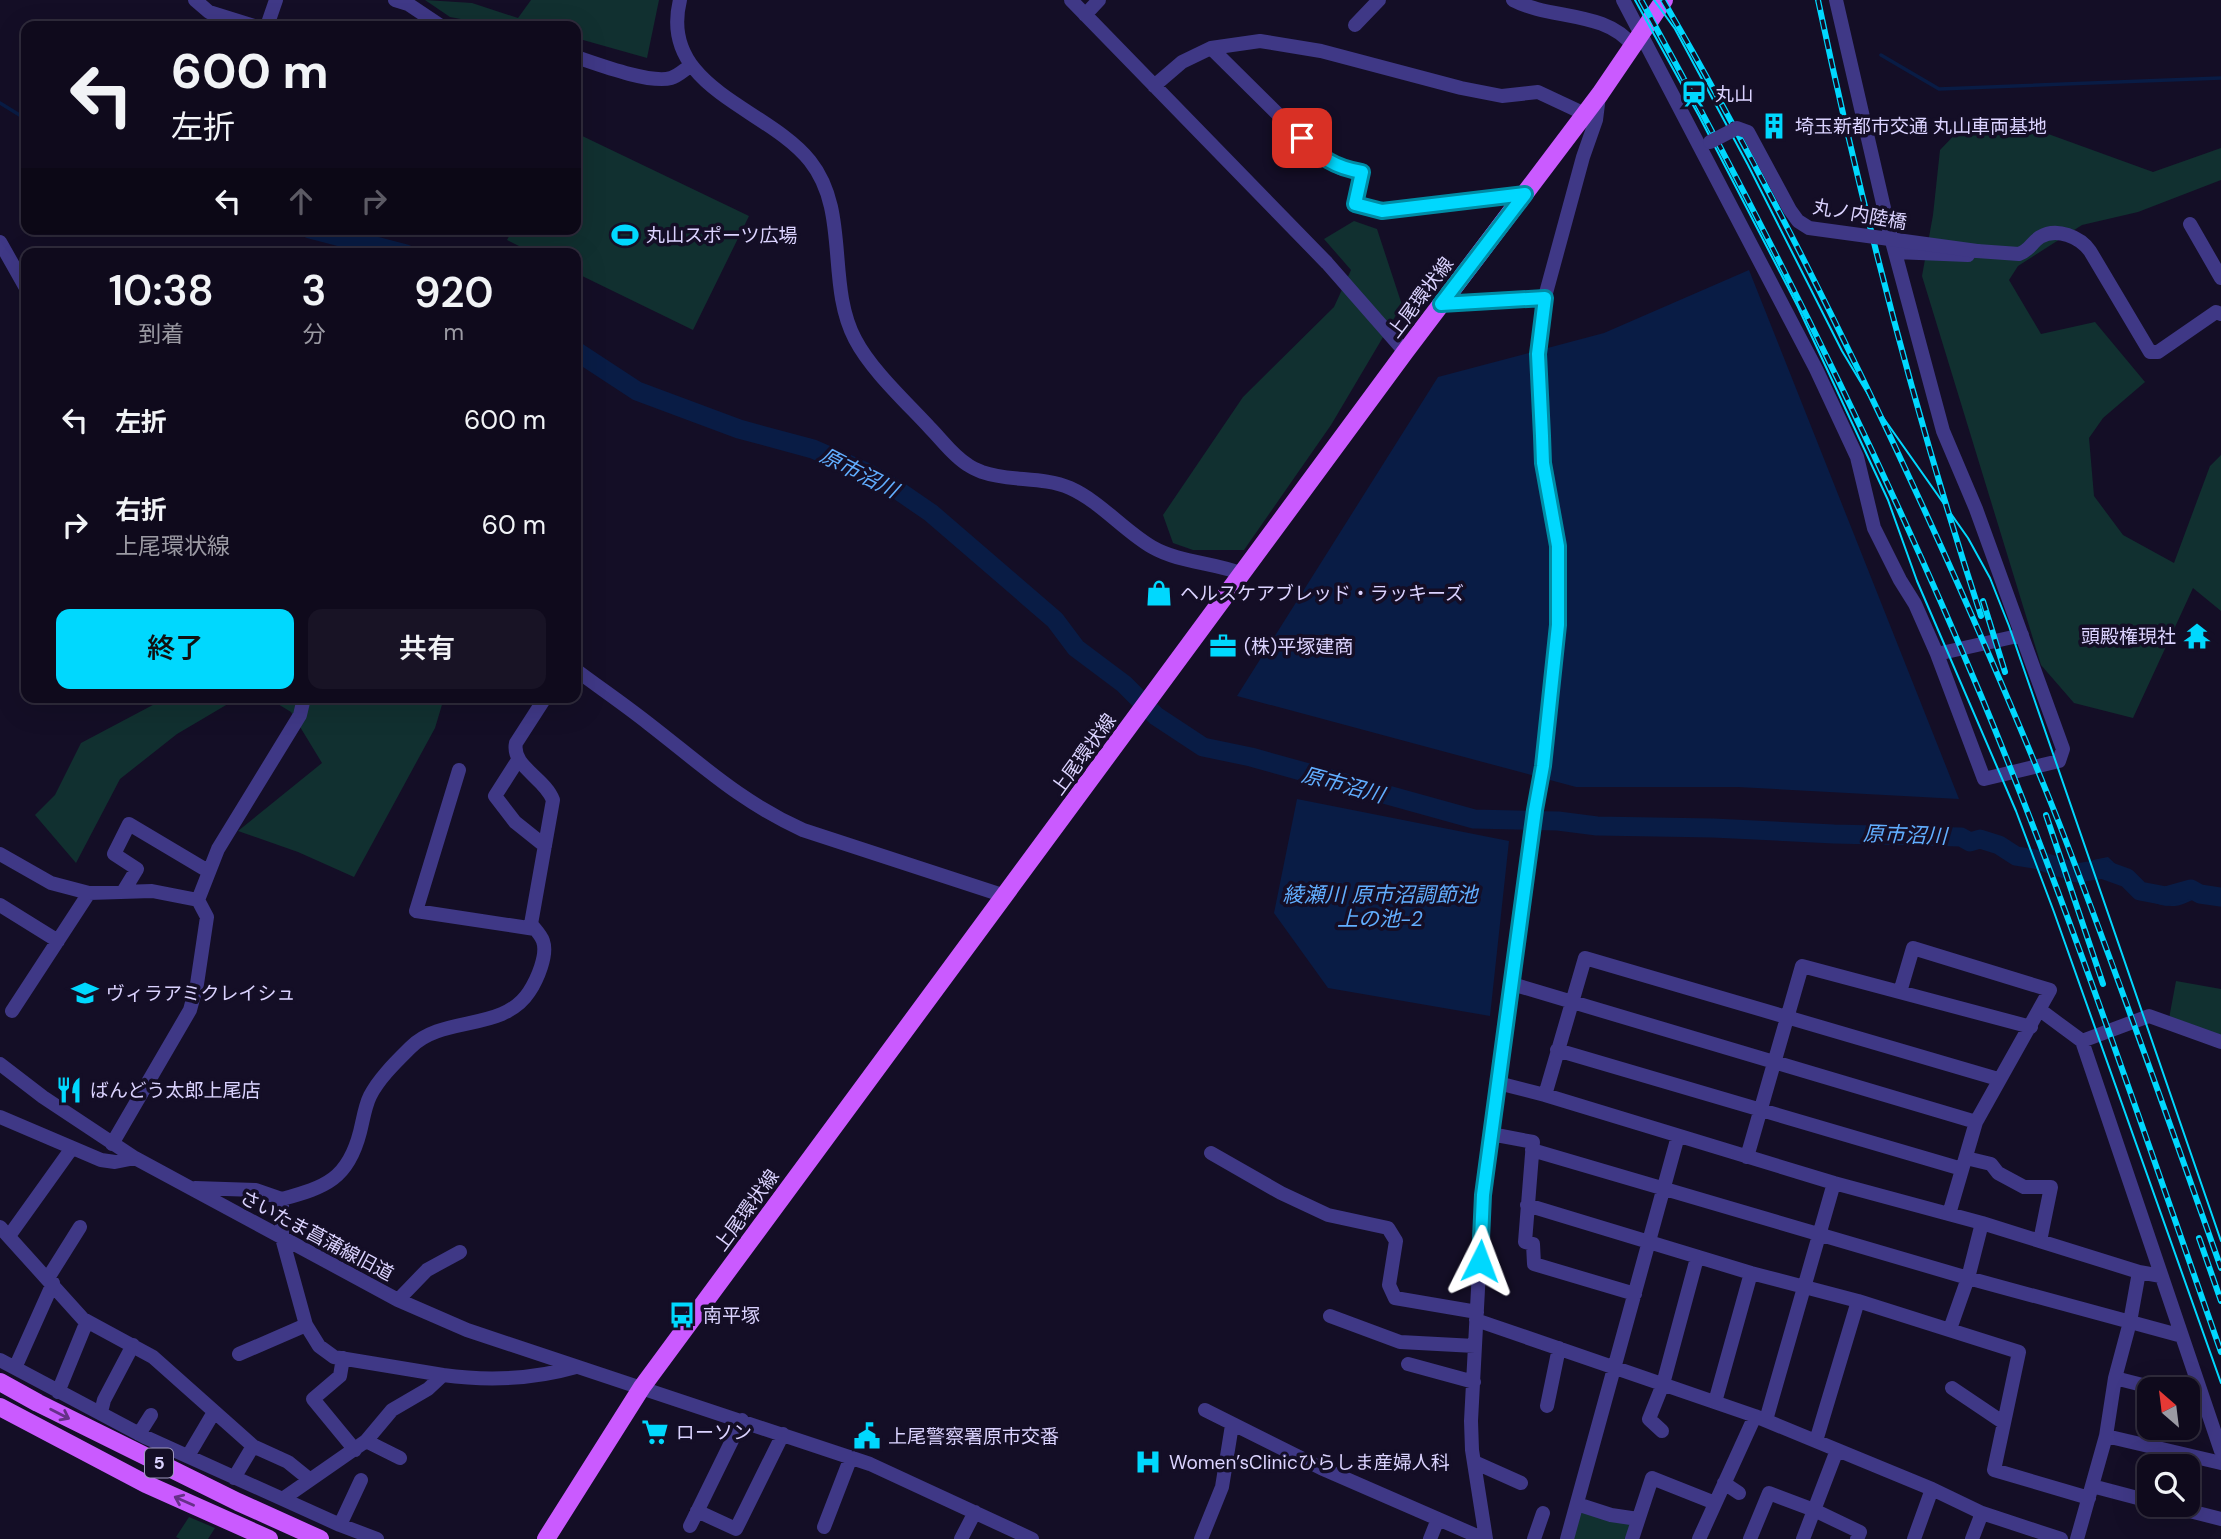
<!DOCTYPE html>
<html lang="ja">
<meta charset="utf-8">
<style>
body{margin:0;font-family:"DM Sans","Noto Sans JP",sans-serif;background:#181325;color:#f1f3f6;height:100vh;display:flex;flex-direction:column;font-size:26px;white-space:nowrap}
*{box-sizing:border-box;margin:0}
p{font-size:23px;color:#9b9aa3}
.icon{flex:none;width:38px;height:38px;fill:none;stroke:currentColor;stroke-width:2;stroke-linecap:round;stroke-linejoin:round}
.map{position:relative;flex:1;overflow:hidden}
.panel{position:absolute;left:21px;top:248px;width:560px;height:455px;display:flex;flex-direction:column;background:#0f0a1c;border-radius:14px;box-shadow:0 7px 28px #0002,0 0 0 2px #2f2b3b}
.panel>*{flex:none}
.top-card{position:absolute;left:21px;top:21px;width:560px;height:214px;border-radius:14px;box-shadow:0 7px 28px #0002,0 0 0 2px #2f2b3b;background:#0f0a1c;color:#f1f3f6;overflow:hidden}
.needle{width:46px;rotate:332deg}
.controls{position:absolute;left:2137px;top:1377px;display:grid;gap:14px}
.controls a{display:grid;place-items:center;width:63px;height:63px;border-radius:14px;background:#0f0a1c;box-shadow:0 7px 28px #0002,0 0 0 2px #2f2b3b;font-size:35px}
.pin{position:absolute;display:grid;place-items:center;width:60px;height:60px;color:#fff;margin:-30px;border-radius:14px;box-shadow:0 4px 10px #0006}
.me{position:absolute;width:77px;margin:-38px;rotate:3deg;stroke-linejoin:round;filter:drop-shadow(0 0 5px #0008)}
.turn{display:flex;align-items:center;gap:24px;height:147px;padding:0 35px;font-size:32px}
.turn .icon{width:91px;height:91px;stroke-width:2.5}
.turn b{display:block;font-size:49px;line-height:60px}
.lanes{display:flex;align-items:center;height:66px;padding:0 35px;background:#0003;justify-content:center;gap:35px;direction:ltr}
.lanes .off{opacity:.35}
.eta{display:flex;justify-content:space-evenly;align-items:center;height:119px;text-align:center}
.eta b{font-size:42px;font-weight:600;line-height:49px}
.action{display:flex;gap:14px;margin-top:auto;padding:14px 35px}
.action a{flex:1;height:80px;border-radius:14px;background:#00d8fe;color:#111;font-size:28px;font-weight:600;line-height:80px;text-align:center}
.action a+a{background:#181325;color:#f1f3f6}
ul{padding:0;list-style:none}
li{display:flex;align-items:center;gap:21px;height:105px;padding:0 35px}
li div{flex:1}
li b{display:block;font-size:26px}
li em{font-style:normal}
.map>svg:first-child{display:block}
.green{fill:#113030}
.water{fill:#091c45}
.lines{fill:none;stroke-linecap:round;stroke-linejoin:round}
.stream{stroke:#091c45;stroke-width:3.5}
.river{stroke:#091c45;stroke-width:19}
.minor{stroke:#3f3886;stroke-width:14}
.major{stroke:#ca5aff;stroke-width:18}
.tram{stroke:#00d8fe;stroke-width:2}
.rail-casing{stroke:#00d8fe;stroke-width:6}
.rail{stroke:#140e26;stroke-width:3.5;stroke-dasharray:10;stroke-linecap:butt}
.minor-bridge{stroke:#3f3886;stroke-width:14}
.oneway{stroke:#663088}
.route-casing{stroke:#008ca5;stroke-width:18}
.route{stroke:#00d8fe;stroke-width:12}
.labels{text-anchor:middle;stroke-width:7;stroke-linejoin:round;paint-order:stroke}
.shield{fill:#140e26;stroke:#9f98be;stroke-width:2}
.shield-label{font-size:18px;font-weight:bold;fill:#dbd3ff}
.poi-label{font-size:19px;fill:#dbd3ff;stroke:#140e26;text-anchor:start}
.street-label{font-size:19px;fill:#dbd3ff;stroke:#140e26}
.water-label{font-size:21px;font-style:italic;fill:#61aeff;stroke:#140e26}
</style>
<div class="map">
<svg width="2221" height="1539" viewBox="0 0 2221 1539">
<rect width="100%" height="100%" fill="#140e26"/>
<path class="green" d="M425,0L472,3L518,18L531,0H659L647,58L576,38V26L482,23L450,17Z
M1968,121L2040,131L2153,172L2221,148V180L2138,212L2082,225L2018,266L2009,280L2041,334L2095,322L2145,382L2103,418L2089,438L2094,496L2123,535L2174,563L2210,466L2221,455V611L2193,588L2133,718L2074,703L2041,665L1922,276L1933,215L1940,150Z
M576,133L749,216L693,330L576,273V254H535L507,240L513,229H576Z
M1354,221L1377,229L1402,305L1331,425L1244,550H1193L1173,543L1163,515L1243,397L1334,307L1351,270L1324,239Z
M166,698H238L177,734L120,779L76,863L35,815L55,795L81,743Z
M268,698H444L435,728L354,877L298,852L238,831L322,763L291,712Z
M2176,981L2221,989V1039L2168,1024Z
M1580,1512L1632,1523L1627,1539H1571Z
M189,1517L215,1528L208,1539H180L176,1537Z"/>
<path class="water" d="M1749,270L1959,799L1738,787H1576L1237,696L1438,377L1604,333Z
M1297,799L1509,841L1490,1016L1328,988L1274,913Z
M2108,857L2152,899H2179L2206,888L2221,889V903L2202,896C2193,899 2184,905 2175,906C2148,908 2126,885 2107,868L2086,876L2081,870L2093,860Z"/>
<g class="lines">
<path class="stream" d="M1881,55L1939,89L2221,78
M0,103L26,119"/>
<path class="river" d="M310,229L406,254
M576,351L637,391L739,429L813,449L866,472L899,491L931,513L1055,620L1076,648L1124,684L1156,716L1203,747L1251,757L1474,819L1558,821L1597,826L1713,828L1834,834L1961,837L1970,842L1980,839L1999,845L2016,856L2035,859L2077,873L2102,869L2127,878L2140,891L2166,896L2191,889L2200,894L2221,897"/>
<path class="minor" d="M195,0L209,12L254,26
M395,0L408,4L441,26
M680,0C658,88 767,107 810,161C850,211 826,284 855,339C871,370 906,402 930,428C942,440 953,456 968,465C972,468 977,470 982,472C1010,482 1042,476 1070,488C1101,502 1123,530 1152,547C1180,563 1213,562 1243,574
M1071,0L1327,263L1405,352
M1513,0C1551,20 1605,10 1633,46
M1623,0L1816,369L1857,457L1874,528L1900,580L1915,604L1937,654L2022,635
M1836,0L1890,234L1943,431L1976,509L2063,749L2059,761L1984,779L1937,654
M1085,15L1099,0
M1355,25L1379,0
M267,26L276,0
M1211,48L1320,156L1340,168L1361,172L1355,204L1382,211L1525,194
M576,57C597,64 650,84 671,78C678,76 684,70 690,66
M1154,86L1182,62L1211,48L1260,41L1321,51L1461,88L1502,96L1538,92L1585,114
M2190,224L2221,278
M0,242L26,288
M1977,251L2019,254C2029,251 2032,242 2040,237C2057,227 2080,237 2090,251L2150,352H2158L2216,312L2221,314
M1895,252L1968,255
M1441,305L1544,298
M576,670C600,688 625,705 649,724C702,765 741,802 803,830L1005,896
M518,760L495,796L515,822L545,846
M459,770L416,911L535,929
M0,854L51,883L89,893L152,891L198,900
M123,892L137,869L114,854L129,824L208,871
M0,905L58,941
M1512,984L1976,1122
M1900,992L1913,948L2050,990L1976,1122L1949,1214
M2040,1010L2082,1041L2221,1451
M12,1011L89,893
M2082,1041L2149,1016L2221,1042
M1557,1050L1962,1169
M0,1064L43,1097L135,1158L398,1300L467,1330L870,1464L1032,1539
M1498,1083L1545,1095L1834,1183L1982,1223L2139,1272L2161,1276
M1545,1095L1585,958L1998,1079
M0,1117L101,1160L115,1162L135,1158
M1491,1134L1533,1142L1525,1242L1533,1244L1534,1264L1635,1294
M112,1144L190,1010L197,984L207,917L198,900L218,849L300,715L304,698
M1532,1150L1968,1278L2182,1336
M1211,1153L1281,1193L1328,1215L1388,1228L1396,1241L1389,1285L1395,1298L1477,1312
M1747,1157L1802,966L2031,1027
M1966,1158L1991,1164L1998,1173L2024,1187H2051L2040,1241
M195,1188L256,1190L282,1199
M1527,1205L1751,1273L1858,1301L2019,1352L1994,1470L2089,1498
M0,1227L83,1319L153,1357L253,1446
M9,1236L72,1148
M48,1278L80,1227
M398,1300L427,1270L460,1252
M1330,1316L1400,1342L1475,1346
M1476,1320L1755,1416L1932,1489L1982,1513L2061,1539
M1950,1329L1968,1278L1982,1223
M239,1354L306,1325
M343,1358L340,1376L313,1399L355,1450
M0,1360L145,1437L340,1525L377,1539
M1408,1364L1474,1382
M15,1368L53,1283
M443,1375L334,1357L319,1346L306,1325L282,1238V1199C326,1187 348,1179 360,1132C363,1120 365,1106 370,1096C379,1078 397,1061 411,1047C443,1015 503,1032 529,992C537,980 548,955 543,941C541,935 535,929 531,924L553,800C545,778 511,766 516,743L545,698
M2115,1378L2162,1390
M1952,1388L2004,1423
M58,1392L87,1321
M1715,1402L1751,1273
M1547,1406L1559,1348
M1205,1410L1321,1468L1484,1539
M101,1412L104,1400L133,1345
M1766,1420L1834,1183
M1662,1431L1649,1419L1663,1384L1697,1258
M139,1434L151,1415
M2106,1436L2221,1463
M366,1441L400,1458
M1816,1441L1858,1301
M188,1456L214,1412
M1474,1462L1521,1483
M234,1478L253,1446L288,1462L309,1479
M1724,1483L1739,1493
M2092,1486L2149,1501
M284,1498L366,1441L392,1410L428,1389L443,1375C487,1381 534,1379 576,1367
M1577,1504L1611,1515L1638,1519
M2166,1505L2221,1519
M697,1511L736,1529L783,1434
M340,1525L361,1480
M690,1526L742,1420
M824,1527L851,1457
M961,1539L975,1512
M1201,1539L1222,1487L1232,1425
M1430,1539L1438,1519
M1486,1539L1472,1450L1471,1421L1483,1195L1535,810L1543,766L1558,625V546L1543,463L1538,354L1543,304L1583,157L1596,120L1599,96
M1534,1539L1543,1513
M1567,1539L1678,1136
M1632,1539L1652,1478L1715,1503
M1699,1539L1755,1416
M1750,1539L1769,1493L1814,1510L1860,1532L1857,1539
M1803,1539L1837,1450
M1914,1539L1932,1489
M1972,1539L1982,1513
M2077,1539L2106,1436L2115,1378L2130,1322L2139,1272"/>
<path class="major" d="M0,1382L38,1403L238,1502L320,1539
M0,1407L146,1484L269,1539
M546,1539L642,1387L1405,352L1600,94L1664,0"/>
<path class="tram" d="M1635,0L1699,116L1798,307L1888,500L1917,581L2016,811L2054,912L2221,1383
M1654,0L1675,29L1748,165L1842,351L1875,406L1968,538L1990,578L2009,626L2221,1241"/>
<g class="rail-casing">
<path id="rail" d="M1641,0C1766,227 1882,459 1982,698C2071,913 2144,1133 2221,1352
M1663,0C1767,179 1859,365 1944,553C1984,642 2023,732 2059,823C2116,970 2168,1119 2221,1268
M1818,0C1862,208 1915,414 1981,616
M1983,601L2005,672
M2046,815L2103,984
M2199,1238L2221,1301"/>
</g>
<use href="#rail" class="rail"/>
<path class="minor-bridge" d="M1710,142L1737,128L1748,132L1790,210L1798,221L1809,228L1977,251"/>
</g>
<defs><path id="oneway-shaft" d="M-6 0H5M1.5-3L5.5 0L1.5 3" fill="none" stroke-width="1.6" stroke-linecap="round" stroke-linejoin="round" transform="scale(1.75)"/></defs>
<g class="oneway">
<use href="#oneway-shaft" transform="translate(60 1414) rotate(27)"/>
<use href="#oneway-shaft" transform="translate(184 1501) rotate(-156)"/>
</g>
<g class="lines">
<g class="route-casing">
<path id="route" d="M1302,138C1322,158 1333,167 1362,172L1355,204L1382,211L1525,194L1441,304L1545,298L1538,354L1542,436L1543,463L1558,546V625L1543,766L1535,810L1483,1195L1480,1261"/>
</g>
<use href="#route" class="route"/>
</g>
<defs>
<g id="station-bare" transform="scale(2.1)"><path d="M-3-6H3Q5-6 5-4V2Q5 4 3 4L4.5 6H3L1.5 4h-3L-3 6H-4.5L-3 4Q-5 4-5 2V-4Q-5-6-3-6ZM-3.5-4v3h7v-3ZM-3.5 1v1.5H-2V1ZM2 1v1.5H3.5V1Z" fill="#00d8fe" stroke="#140e26" stroke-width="2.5" paint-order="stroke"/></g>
<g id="building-bare" transform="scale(2.1)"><path d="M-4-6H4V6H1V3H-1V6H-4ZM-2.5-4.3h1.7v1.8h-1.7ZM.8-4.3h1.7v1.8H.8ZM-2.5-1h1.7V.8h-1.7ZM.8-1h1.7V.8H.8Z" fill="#00d8fe" stroke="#140e26" stroke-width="2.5" paint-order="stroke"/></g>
<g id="stadium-bare" transform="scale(2.1)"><path d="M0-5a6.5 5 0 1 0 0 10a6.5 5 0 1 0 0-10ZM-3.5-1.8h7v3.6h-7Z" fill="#00d8fe" stroke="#140e26" stroke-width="2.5" paint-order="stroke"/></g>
<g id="shop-bare" transform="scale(2.1)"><path d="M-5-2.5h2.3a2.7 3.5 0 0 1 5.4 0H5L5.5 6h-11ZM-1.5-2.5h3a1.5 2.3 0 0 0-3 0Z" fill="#00d8fe" stroke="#140e26" stroke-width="2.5" paint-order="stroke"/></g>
<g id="temple-bare" transform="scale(2.1)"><path d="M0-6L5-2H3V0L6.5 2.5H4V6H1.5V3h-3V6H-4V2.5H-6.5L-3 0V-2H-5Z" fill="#00d8fe" stroke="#140e26" stroke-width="2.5" paint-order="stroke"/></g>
<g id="office-bare" transform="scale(2.1)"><path d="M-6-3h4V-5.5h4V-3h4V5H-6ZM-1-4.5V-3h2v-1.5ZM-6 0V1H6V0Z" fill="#00d8fe" stroke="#140e26" stroke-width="2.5" paint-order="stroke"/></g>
<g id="school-bare" transform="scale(2.1)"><path d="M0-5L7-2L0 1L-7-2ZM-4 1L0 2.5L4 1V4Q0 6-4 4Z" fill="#00d8fe" stroke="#140e26" stroke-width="2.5" paint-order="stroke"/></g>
<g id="restaurant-bare" transform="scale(2.1)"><path d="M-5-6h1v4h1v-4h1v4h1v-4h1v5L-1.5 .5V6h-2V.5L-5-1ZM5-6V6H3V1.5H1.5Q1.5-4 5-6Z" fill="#00d8fe" stroke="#140e26" stroke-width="2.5" paint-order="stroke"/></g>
<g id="bus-bare" transform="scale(2.1)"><path d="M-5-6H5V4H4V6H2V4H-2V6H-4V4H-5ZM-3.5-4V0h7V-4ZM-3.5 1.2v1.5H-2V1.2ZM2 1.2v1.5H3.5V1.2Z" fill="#00d8fe" stroke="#140e26" stroke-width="2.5" paint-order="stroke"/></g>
<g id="supermarket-bare" transform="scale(2.1)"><path d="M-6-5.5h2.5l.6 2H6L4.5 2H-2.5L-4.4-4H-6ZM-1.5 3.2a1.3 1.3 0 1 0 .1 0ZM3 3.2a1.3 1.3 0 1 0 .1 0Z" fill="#00d8fe" stroke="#140e26" stroke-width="2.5" paint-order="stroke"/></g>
<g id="civic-bare" transform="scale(2.1)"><path d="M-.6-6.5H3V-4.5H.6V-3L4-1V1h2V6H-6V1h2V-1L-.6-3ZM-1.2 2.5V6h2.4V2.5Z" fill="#00d8fe" stroke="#140e26" stroke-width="2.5" paint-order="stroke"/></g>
<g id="hospital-bare" transform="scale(2.1)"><path d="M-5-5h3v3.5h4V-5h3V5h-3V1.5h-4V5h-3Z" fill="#00d8fe" stroke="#140e26" stroke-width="2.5" paint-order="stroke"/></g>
</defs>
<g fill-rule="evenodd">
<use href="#station-bare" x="1694" y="94"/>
<use href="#building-bare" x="1774" y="126"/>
<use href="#stadium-bare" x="625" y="235"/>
<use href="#shop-bare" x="1159" y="593"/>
<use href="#temple-bare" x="2197" y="636"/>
<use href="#office-bare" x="1223" y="646"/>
<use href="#school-bare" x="85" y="993"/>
<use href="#restaurant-bare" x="69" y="1090"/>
<use href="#bus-bare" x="682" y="1315"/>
<use href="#supermarket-bare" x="655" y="1432"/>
<use href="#civic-bare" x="867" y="1436"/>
<use href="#hospital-bare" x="1148" y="1462"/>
</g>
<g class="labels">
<rect class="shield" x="145" y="1448.5" width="28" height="29" rx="5"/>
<g class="shield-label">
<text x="159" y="1469">5</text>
</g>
<g class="poi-label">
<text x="1715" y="101">丸山</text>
<text x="1795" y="133">埼玉新都市交通 丸山車両基地</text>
<text x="646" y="242">丸山スポーツ広場</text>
<text x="1180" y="600">ヘルスケアブレッド・ラッキーズ</text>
<text x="2176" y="643" text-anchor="end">頭殿権現社</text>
<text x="1244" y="653">(株)平塚建商</text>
<text x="106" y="1000">ヴィラアミクレイシュ</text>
<text x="90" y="1097">ばんどう太郎上尾店</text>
<text x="703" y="1322">南平塚</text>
<text x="676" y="1439">ローソン</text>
<text x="888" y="1443">上尾警察署原市交番</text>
<text x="1169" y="1469">Women’sClinicひらしま産婦人科</text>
</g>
<g class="street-label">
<text transform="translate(1860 214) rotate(10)" y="7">丸ノ内陸橋</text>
<text transform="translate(1420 297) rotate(-53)" y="7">上尾環状線</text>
<text transform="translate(1083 754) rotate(-54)" y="7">上尾環状線</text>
<text transform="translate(746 1210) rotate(-54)" y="7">上尾環状線</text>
<text transform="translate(317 1235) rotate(28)" y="7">さいたま菖蒲線旧道</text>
</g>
<g class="water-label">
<text transform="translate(859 473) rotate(27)" y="7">原市沼川</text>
<text transform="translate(1343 785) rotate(15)" y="7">原市沼川</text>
<text transform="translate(1905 835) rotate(2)" y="7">原市沼川</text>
<text x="1380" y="902">綾瀬川 原市沼調節池<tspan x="1380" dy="24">上の池-2</tspan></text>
</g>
</g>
</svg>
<div class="controls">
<a><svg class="needle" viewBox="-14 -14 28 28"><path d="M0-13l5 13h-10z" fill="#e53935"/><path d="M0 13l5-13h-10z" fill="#9b9aa3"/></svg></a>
<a><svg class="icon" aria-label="search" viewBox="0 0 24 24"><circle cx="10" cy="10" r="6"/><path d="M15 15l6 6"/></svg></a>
</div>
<div class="pin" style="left:1302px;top:138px;background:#d93025"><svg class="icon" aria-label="arrive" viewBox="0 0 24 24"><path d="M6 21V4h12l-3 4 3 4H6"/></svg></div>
<svg class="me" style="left:1480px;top:1261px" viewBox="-20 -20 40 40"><path d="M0-17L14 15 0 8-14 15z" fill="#00d8fe" stroke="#fff" stroke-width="4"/></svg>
<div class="top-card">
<div class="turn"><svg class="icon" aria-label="left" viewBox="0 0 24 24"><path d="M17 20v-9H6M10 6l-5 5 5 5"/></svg><div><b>600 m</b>左折</div></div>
<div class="lanes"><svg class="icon" aria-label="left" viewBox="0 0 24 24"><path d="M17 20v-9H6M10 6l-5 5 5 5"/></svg><svg class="icon off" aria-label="ahead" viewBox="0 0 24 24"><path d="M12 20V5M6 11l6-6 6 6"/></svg><svg class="icon off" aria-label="right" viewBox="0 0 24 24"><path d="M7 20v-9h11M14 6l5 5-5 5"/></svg></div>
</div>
<section class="panel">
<div class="eta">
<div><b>10:38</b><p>到着</p></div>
<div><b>3</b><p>分</p></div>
<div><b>920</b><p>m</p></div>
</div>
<ul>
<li><svg class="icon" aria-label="left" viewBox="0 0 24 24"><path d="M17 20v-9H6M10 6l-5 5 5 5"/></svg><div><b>左折</b></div><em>600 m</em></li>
<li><svg class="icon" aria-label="right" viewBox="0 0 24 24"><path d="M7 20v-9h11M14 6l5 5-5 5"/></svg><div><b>右折</b><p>上尾環状線</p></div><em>60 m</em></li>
</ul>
<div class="action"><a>終了</a><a>共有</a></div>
</section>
</div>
